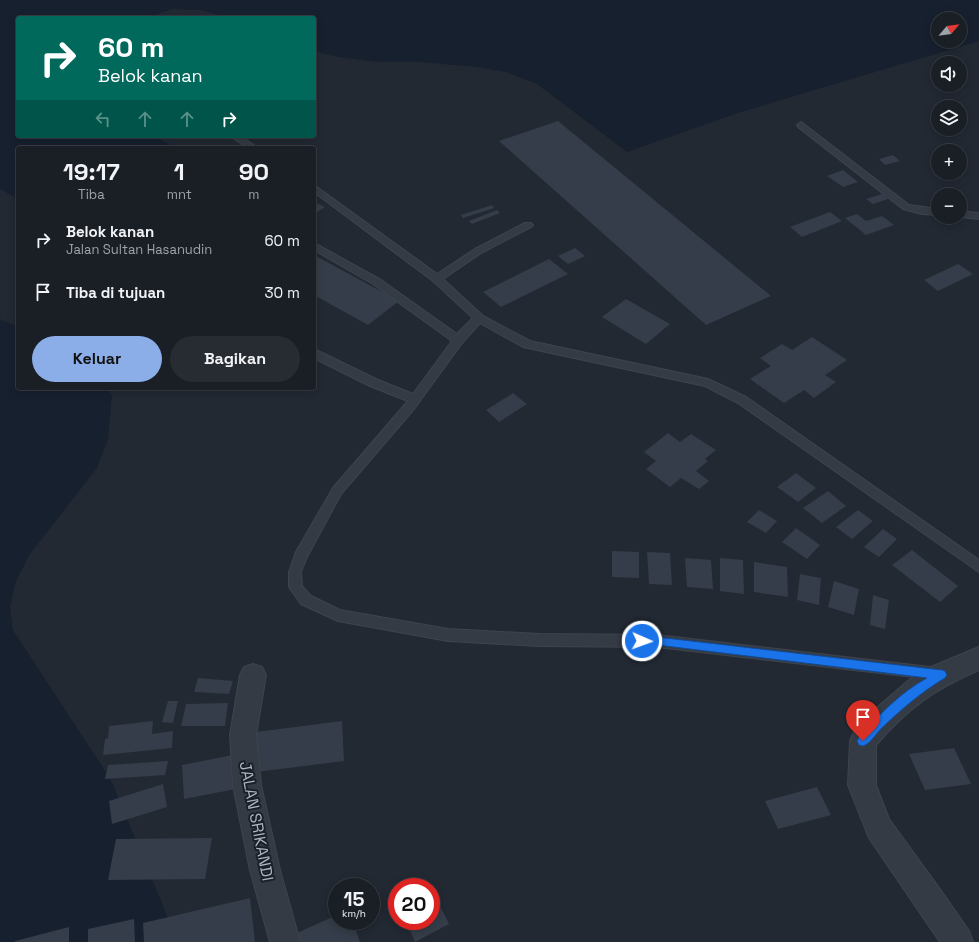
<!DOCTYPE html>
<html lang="id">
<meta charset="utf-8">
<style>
body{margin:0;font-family:"Space Grotesk",sans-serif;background:#272c32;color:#f1f3f6;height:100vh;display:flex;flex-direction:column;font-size:15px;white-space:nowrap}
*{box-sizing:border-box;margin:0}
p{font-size:13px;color:#9fa2a7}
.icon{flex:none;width:22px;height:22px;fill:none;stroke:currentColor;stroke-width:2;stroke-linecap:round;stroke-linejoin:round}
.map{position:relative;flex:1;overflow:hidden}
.drawer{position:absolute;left:16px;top:146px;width:300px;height:244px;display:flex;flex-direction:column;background:#1a1f26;border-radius:4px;box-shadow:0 2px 10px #0003,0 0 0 1px #383d43}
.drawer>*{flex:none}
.banner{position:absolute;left:16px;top:16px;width:300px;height:122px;border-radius:4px;box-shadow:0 2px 10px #0003,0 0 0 1px #383d43;background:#00695c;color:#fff;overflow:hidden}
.needle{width:26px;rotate:61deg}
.buttons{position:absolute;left:931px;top:12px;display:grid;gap:8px}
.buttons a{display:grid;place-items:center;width:36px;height:36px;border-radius:50%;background:#1a1f26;box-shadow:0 2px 10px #0003,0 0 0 1px #383d43;font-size:20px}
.speed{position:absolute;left:328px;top:878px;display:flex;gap:8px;font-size:20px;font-weight:700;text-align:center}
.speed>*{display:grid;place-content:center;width:52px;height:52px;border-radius:50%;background:#1a1f26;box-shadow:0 2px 10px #0003,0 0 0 1px #383d43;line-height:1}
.speed small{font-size:10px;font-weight:400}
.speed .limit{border:6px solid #d22;background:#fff;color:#111}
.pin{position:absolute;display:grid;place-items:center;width:34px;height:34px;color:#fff;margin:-41px -17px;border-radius:50% 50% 50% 0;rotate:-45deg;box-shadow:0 0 4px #0007}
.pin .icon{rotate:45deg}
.me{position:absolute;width:44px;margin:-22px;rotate:92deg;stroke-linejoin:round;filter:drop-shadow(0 0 3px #0008)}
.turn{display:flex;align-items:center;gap:14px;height:84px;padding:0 16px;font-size:18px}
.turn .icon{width:52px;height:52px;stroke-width:2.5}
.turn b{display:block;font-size:28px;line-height:34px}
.lanes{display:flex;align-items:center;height:38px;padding:0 16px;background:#0003;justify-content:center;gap:20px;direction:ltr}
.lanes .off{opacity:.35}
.eta{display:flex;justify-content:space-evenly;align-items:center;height:68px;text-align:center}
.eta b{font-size:24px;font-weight:600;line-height:28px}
.cta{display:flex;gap:8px;margin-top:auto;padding:8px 16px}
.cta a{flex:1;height:46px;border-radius:24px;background:#8caee8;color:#111;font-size:16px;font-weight:600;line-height:46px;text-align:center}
.cta a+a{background:#272c32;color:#f1f3f6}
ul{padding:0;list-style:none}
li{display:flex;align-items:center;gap:12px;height:52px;padding:0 16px}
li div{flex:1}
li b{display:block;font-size:15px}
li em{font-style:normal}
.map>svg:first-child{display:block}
.water{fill:#17202f;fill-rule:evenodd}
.building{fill:#343d49}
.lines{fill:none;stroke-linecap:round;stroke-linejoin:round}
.service-casing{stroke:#3e444e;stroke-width:2}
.minor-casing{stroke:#3e444e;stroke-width:2}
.service{fill:#353b44;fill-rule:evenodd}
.minor{fill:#353b44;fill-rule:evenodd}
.route{fill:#1a73e8;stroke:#114b97}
.labels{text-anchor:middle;stroke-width:4;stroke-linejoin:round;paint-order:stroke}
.near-street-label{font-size:16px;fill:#afb6c1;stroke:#1a2028}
</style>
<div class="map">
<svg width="979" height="942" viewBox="0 0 979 942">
<rect width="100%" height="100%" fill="#222933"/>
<path class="water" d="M0,0H979V41L738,113L627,152L537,84L506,72L477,67L419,62H377L337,57L314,51V18H228L201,10L172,9L146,18H18V136H155L175,148H18V199L0,189ZM938,19H960V41H938Z
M0,319L18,327V388H108L112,396L108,439L97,468L30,554L16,581L10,607L13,630L111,780L178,942H0Z"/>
<path class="building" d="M558,121L771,296L706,325L499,141Z
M893,155L900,161L885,165L879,159Z
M843,170L858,182L843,187L827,176Z
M882,194L888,199L873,204L866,199Z
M314,202L325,207L314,214Z
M492,205L494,208L463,218L461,215Z
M497,210L500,213L472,224L469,221Z
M830,212L842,221L802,237L790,227Z
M857,214L866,221L882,216L894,225L866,235L845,218Z
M575,248L585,256L568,264L558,256Z
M314,255L399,301L368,325L314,295Z
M549,259L568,274L501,307L483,292Z
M958,264L973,274L938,291L924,280Z
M626,299L670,324L646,344L602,317Z
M812,337L847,360L825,375L836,382L814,398L804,390L784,403L750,379L771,366L760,358L782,344L792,350Z
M513,393L527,404L499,422L486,410Z
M668,433L680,442L691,434L716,450L705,459L708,461L696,471L709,481L699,489L681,478L670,487L646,469L656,461L644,452Z
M796,473L816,488L798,502L777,487Z
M828,491L846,506L822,523L803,508Z
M759,510L777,521L766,533L747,522Z
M858,510L873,521L852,539L836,527Z
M796,528L820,545L807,559L782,542Z
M883,529L897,539L879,557L864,547Z
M912,550L958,586L940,602L892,565Z
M612,551L639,552V578L612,577Z
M647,552L670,553L672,585L649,584Z
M685,558L711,560L713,589L687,587Z
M720,558L743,560L744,594L720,591Z
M754,562L787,567L788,597L754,592Z
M800,574L821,578L819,605L797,600Z
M834,581L859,589L854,615L828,607Z
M873,595L889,600L885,629L870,625Z
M198,678L233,681L229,694L194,692Z
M168,701H178L173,723L162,722Z
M228,703L225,726H181L186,704Z
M153,721L152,734L173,731L172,748L103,755L105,739L108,738L109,726Z
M342,721L344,761L256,772V732Z
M954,748L971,784L925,790L909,754Z
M238,754L241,788L184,799L182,765Z
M168,761L165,775L105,779L108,765Z
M163,784L167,807L112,824L109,801Z
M817,787L831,815L778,829L765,801Z
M212,838L205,879L108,880L116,839Z
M431,888L449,924L415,942L406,921H431Z
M250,898L255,942H144L143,923Z
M337,915V921H352L360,942H300L297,933Z
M134,919L135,942H88V929Z
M69,927V942H15V941Z"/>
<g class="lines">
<g class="service-casing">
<path id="service" d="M801,122L909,205L938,209V215L922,214L903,209L798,127L797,125Z
M230,136H240L258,148H248Z
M314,185L437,274L475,249L525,223H531L533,225L531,227L481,253L443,279L483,316L530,341L708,379L746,397L979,560V572L738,403L705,386L523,347L480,323L462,343L414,409L341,494L307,557L301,572L302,586L311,596L340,610L448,629L539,634L657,635L939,668L944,670L946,674L944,678L939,680L657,647L539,646L448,641L338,621L301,604L289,587V572L296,552L333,488L408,401L370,386L314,358V349L378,380L413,394L452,341L373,284L314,250V243L381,280L457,334L473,318L433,281L314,192Z
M960,211L979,213V219L960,217Z"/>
</g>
<g class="minor-casing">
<path id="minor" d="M979,647V670C935,689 908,708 876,745V785L889,819L942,892L969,931L973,942H940L869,838L848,785L850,741L854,732L873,711L909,680L931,667Z
M253,664L262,667L266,675L256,735L261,785L280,870L300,942H270L250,870L233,785L230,735L240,675L244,667Z"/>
</g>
<use href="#service" class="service"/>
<use href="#minor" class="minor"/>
</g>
<path class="route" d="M642,636L657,637L942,670L945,671L947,675L945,678C923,691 904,707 885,725C877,731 872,743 863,746L859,745L857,741L859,737C879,715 901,692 927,678L657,645H642L637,641Z"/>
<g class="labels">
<g class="near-street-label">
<text transform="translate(257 821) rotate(79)" y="6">JALAN SRIKANDI</text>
</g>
</g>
</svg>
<div class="buttons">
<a><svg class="needle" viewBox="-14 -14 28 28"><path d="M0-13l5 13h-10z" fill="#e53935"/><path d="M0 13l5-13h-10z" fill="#9fa2a7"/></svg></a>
<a><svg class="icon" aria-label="sound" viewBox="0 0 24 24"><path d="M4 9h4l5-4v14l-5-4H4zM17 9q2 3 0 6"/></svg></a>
<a><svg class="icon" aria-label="layers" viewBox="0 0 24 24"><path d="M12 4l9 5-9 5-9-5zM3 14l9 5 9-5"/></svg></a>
<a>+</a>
<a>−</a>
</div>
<div class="speed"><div>15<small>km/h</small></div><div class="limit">20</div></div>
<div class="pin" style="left:863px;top:741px;background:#d93025"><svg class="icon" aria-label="arrive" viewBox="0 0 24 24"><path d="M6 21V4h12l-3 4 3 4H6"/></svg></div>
<svg class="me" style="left:642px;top:641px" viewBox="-20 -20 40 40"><circle r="17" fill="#1a73e8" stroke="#fff" stroke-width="3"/><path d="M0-11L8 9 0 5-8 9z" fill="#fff"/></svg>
<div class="banner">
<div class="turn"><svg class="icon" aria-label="right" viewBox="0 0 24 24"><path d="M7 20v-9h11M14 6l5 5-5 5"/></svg><div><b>60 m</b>Belok kanan</div></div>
<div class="lanes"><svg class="icon off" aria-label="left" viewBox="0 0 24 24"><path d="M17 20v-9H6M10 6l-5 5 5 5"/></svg><svg class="icon off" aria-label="ahead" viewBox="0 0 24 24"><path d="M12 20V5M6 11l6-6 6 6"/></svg><svg class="icon off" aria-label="ahead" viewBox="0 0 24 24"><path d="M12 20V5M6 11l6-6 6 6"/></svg><svg class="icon" aria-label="right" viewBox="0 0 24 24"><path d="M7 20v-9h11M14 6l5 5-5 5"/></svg></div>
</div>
<section class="drawer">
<div class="eta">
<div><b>19:17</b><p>Tiba</p></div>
<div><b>1</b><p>mnt</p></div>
<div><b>90</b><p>m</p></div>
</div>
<ul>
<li><svg class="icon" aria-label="right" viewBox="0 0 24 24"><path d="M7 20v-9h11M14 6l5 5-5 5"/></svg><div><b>Belok kanan</b><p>Jalan Sultan Hasanudin</p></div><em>60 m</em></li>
<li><svg class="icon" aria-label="arrive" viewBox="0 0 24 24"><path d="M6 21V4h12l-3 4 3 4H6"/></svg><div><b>Tiba di tujuan</b></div><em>30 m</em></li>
</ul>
<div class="cta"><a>Keluar</a><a>Bagikan</a></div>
</section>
</div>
